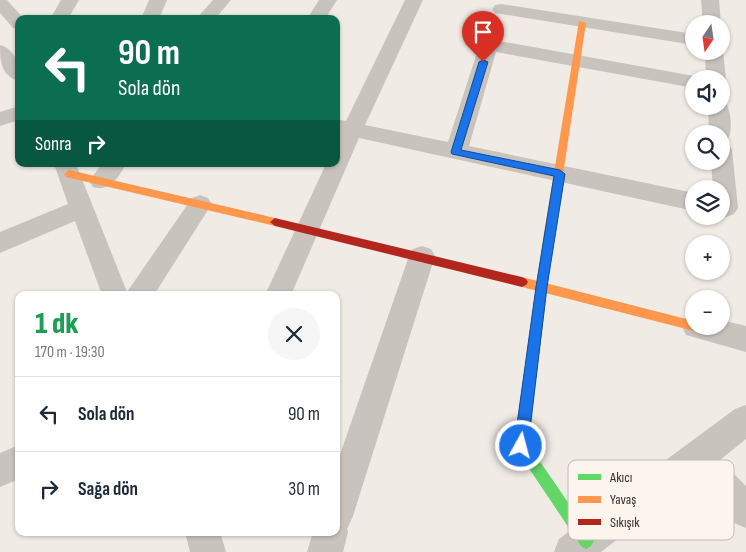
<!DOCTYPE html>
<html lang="tr">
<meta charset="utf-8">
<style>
body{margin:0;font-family:"Sofia Sans Condensed",sans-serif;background:#f6f6f7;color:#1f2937;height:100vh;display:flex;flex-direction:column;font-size:19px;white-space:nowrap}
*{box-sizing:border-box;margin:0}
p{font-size:16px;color:#747a83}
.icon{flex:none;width:28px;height:28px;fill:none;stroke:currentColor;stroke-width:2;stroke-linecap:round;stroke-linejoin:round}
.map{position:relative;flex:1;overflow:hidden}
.details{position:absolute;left:15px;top:291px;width:325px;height:245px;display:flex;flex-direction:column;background:#fff;border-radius:10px;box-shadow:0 1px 4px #0004}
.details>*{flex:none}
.top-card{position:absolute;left:15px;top:15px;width:325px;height:152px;border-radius:10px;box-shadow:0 1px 4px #0004;background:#0b6e4f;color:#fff;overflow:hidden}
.needle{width:32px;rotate:193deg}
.fabs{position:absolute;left:685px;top:15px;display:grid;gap:10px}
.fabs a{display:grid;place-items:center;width:45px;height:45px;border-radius:50%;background:#fff;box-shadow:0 1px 4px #0004;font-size:25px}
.pin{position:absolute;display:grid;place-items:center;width:42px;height:42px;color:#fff;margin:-51px -21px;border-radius:50% 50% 50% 0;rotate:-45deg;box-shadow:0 0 5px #0007}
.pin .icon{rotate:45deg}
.me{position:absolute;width:55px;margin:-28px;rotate:7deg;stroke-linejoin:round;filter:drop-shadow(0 0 4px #0008)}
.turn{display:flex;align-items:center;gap:18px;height:105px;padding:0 20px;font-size:22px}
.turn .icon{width:65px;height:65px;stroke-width:2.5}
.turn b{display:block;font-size:35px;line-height:42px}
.then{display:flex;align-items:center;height:48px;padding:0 20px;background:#0003;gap:10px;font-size:19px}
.round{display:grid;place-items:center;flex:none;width:52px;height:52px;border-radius:26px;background:#f6f6f7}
.overview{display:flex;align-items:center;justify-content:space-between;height:85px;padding:0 20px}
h1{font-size:30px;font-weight:800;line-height:38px;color:#1e9e55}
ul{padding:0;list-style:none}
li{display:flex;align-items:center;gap:15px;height:75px;padding:0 20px;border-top:1px solid #e0e1e3}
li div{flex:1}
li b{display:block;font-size:19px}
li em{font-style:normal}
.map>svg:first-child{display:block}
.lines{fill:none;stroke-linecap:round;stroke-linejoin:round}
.street{fill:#c9c3be;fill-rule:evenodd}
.fast{fill:#63d668;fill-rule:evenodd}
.slow{fill:#ff974d;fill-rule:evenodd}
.jam{fill:#b3261e;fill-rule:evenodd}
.route{fill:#1a73e8;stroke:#114b97}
.key{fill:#fbf5ee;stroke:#c1bab4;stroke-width:1}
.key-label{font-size:14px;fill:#3b302b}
</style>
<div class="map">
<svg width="746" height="552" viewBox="0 0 746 552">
<rect width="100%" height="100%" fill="#f0ebe5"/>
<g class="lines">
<path class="street" d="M0,0H7L24,19H19V29L13,28L0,13Z
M61,0H79L68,19H50Z
M149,0H167L159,19H141Z
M213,0H231L215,19H196Z
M319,0H337L325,19H307Z
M405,0H423L365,125L448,142L485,28L488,24L494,23L500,24L503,28L499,41L694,76L702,79H694V88L496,52L469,146L694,193V211L359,138L291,295H265L326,164H336V141L339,134L336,133V119L346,121Z
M701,0H719L721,24H703Z
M501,4L694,34V45L495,13L492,9L495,5Z
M0,45C17,50 19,66 19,81C1,76 0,61 0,45Z
M721,48L723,51L726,79L721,84V79H706L705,51H721Z
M721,100L725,101C731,110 733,130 728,139L721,141V134H709L708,106H721Z
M19,106V120L0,126V112Z
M721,142L729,145L732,150L738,208L734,214L726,217L721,216V189H713L711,161H721Z
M54,164H76L127,292L192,198L200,195L208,198L212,204L208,210L154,295H102L75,221L0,253V232L68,204Z
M102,164H126C118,178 110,192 93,187L89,181Z
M422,246L431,249L435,256L353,516L347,529L348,532L343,552H307L313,532H336V466L409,256L413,249Z
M694,314V326H721V320L746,326V352L686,335L682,326L686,317Z
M746,405V439L720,460L746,486V528L734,523L694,480L601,552H554L559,539L735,409Z
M19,445V479L0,487V453Z
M185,532H220L226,552H190Z"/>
<path class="fast" d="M549,229L554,233L528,444L591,536L594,541L591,546L586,549L581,546L514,446L544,233Z"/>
<path class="slow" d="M579,21L586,23L554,233L549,237L544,233Z
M69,170L275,218L280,222L275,226L66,177L64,174Z
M522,277L694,321V326H700L698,330L694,331L522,287L518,285L516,282L518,279Z"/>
<path class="jam" d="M275,218L522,277L526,279L528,282L526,285L522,287L275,226L270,222Z"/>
</g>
<path class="route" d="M483,60L488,62L461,150L560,170L565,174L547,287L528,446L526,451L521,453L516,451L514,446L536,287L554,176L452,154L451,152L479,62Z"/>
<rect x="568" y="460" width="166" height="80" rx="8" class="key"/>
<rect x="578" y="474" width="23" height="6" fill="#63d668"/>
<rect x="578" y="496" width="23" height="7" fill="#ff974d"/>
<rect x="578" y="519" width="23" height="6" fill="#b3261e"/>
<g class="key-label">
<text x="610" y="482">Akıcı</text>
<text x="610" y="504">Yavaş</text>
<text x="610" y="527">Sıkışık</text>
</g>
</svg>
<div class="fabs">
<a><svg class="needle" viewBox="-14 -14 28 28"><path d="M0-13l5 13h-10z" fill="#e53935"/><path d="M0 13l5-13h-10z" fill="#747a83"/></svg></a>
<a><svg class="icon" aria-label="sound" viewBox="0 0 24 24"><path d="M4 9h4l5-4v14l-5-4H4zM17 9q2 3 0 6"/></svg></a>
<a><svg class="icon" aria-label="search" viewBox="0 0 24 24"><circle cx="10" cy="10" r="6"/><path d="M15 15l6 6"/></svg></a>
<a><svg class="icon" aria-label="layers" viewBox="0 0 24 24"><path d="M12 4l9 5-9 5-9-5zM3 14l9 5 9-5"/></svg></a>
<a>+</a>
<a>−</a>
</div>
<div class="pin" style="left:483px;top:62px;background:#d93025"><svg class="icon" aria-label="arrive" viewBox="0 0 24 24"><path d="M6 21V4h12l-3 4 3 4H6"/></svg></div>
<svg class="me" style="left:521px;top:446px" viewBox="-20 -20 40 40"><circle r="17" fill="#1a73e8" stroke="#fff" stroke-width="3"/><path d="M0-11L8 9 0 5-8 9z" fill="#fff"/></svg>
<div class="top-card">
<div class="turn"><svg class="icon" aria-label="left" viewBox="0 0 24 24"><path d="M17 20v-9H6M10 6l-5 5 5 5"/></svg><div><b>90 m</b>Sola dön</div></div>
<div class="then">Sonra<svg class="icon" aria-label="right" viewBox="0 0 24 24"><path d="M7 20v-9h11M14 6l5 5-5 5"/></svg></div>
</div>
<section class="details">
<div class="overview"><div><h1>1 dk</h1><p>170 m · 19:30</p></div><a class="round"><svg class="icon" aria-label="close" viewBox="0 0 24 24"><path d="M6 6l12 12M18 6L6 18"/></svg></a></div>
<ul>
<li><svg class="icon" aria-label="left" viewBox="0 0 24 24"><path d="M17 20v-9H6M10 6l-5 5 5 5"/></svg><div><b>Sola dön</b></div><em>90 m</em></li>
<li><svg class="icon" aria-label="right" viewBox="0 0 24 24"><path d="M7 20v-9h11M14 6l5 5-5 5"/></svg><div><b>Sağa dön</b></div><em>30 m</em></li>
</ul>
</section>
</div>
